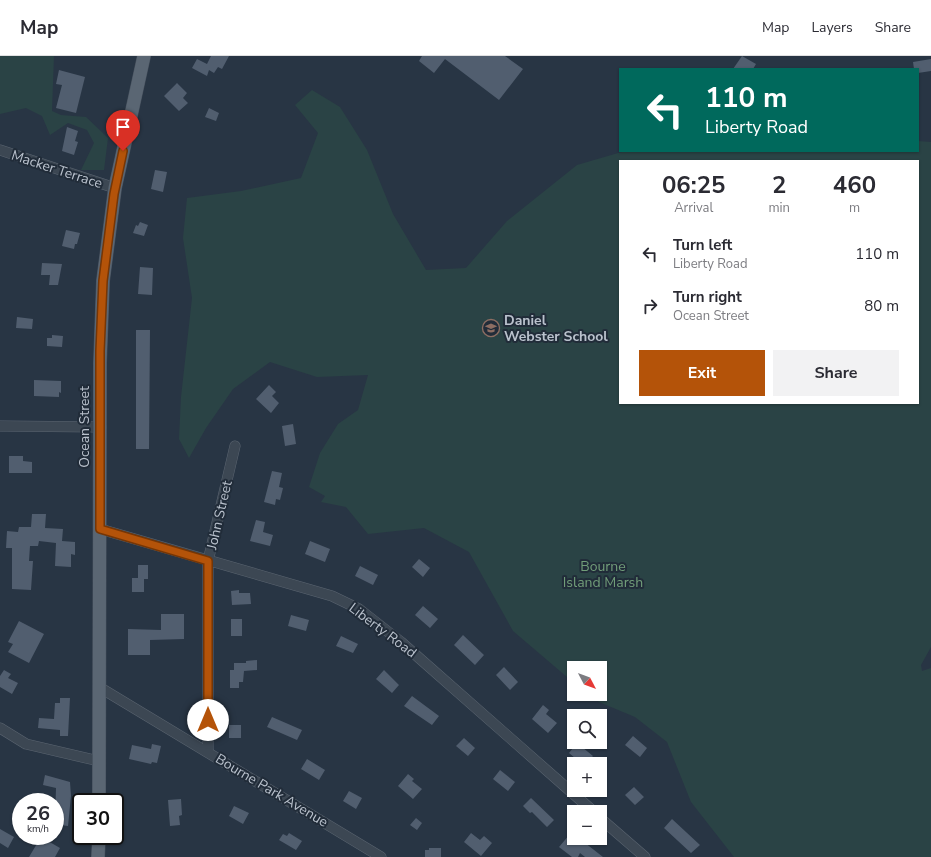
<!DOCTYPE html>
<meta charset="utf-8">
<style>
body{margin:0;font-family:"Nunito Sans",sans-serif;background:#f2f2f3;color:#2b2b33;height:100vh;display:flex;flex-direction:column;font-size:15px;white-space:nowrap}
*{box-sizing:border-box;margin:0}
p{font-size:13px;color:#7c7c81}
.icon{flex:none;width:22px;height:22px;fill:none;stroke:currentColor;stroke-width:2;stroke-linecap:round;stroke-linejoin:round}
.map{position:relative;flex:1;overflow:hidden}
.details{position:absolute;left:619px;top:104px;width:300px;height:244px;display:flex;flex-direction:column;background:#fff;border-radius:0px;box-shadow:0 1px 3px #0004}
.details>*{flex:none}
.banner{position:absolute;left:619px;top:12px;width:300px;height:84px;border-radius:0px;box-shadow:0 1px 3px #0004;background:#00695c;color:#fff;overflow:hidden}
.needle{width:26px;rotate:131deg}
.controls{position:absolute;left:567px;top:605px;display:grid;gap:8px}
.controls a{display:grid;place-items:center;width:40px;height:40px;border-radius:0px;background:#fff;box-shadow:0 1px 3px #0004;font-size:20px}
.speed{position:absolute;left:12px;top:737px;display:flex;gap:8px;font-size:20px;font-weight:700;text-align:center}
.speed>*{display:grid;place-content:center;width:52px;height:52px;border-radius:50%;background:#fff;box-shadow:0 1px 3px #0004;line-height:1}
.speed small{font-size:10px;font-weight:400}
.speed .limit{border:2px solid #111;border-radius:6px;background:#fff;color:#111}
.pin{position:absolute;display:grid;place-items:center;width:34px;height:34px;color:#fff;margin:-41px -17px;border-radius:50% 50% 50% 0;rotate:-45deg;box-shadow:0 0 4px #0007}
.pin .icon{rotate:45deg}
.me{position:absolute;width:44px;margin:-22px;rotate:0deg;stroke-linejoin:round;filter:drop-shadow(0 0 3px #0008)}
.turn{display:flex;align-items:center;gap:14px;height:84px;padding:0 20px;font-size:18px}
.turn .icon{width:52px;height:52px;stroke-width:2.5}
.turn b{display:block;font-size:28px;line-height:34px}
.eta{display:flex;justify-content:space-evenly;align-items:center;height:68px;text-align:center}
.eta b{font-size:24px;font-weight:700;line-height:28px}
.action{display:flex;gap:8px;margin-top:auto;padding:8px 20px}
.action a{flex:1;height:46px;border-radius:0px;background:#b45309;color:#fff;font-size:16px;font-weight:700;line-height:46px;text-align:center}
.action a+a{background:#f2f2f3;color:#2b2b33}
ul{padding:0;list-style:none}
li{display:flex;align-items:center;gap:12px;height:52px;padding:0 20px}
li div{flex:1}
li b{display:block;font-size:15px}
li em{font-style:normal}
header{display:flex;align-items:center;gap:24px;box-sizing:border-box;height:56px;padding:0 20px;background:#fff;border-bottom:1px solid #e1e1e2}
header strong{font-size:19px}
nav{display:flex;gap:22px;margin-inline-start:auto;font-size:14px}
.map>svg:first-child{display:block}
.green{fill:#2a4345;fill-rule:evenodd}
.building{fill:#515e6f}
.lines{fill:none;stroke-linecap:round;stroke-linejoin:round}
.minor-casing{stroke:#5b6571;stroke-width:11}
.major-casing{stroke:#46505d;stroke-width:14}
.minor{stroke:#3c4753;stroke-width:10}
.major{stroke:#5a6673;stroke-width:13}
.route-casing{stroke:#753606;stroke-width:10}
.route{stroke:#b45309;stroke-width:7}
.labels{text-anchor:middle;stroke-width:4;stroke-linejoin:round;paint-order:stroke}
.street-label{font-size:14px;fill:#bac2cd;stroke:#212c39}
.poi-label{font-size:14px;font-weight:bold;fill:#bac2cd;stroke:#212c39;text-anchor:start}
.park-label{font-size:14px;fill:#719d79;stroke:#212c39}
</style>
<header>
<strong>Map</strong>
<nav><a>Map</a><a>Layers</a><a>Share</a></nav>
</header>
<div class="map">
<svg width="931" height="801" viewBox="0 0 931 801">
<rect width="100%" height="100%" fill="#283544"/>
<path class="green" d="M0,0H54L52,55L61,59L86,61L108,82L104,114H81L94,87L87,74L68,67L50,79L42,60L26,52L0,58Z
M312,34L340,51L367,94L393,158L426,214L466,212L507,165L577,109L625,95H918V85L931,86V591L921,609L922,615L931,612V801H734L691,746L667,686L635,661L599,646L589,638H600V612H574V627L513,575L469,496L424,472L368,478L346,451L321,446L325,440L309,431L320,397L338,368L358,354L368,319L317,321L270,306L233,333L206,372L189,402L179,383L181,341L192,242L183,182L187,142L241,135L301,122L318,77L295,49ZM620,105H918V347H620Z"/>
<path class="building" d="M211,0H229L222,13L218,11L214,17L209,14L207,20L192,12L197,3L207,8Z
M422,0H505L523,13L499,44L445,3L434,17L419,5Z
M742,0L756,8L753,13H733Z
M931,3V15L918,17V13H914L913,6Z
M59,14L85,21L76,57L56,52L62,29L56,28Z
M177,27L187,37L183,42L188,47L179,55L164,40Z
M209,52L219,57L216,65L205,61Z
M67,71L78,75L75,85L78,86L74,99L62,95Z
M155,114L167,116L163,136L151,133Z
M140,166L148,169L144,180L133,177L136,169L138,170Z
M66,174L80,177L77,188H75L74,193L62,190Z
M42,207L62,208L58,229H49L50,219H41Z
M140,211L153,212L152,239L138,238Z
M17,261L33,263L32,273L16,272Z
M136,274H150L149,393H136Z
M52,279L63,280L62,291L47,290V282H52Z
M34,324L61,325V337L59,336V341L34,340Z
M269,329L276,336L272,340L279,347L271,357L256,343Z
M293,368L296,388L285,390L282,370Z
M9,400H23V405L32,406V417H9Z
M272,415L282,417L279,431L283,432L280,444L276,443L275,449L264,446Z
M32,458H46L45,472L63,473L62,485L75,486V499L71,498V511L55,510L56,487L39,485L38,490H30L29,505H33L31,534L12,533V492H6L7,475L18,476L19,471H31Z
M256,464L265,466L263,476L273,479L270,490L250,485Z
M310,485L330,493L325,506L305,498Z
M419,503L430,512L423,521L412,511Z
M138,509H148V523H144V536H132V522H138Z
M360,510L378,519L373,529L355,520Z
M239,534V537H250L251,548L232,549L231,535Z
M423,550L438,563L430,572L415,559Z
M161,558H184V583L150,584V599H128V573L161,574Z
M291,559L309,564L306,575L288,570Z
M231,563H242V580H231Z
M19,565L44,578L29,607L8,596L13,588L8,586Z
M463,579L484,599L475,609L454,589Z
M341,580L358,588L353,597L336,590Z
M257,604V614L244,615L243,626H239V632H230V614H234V607H246V605Z
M504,611L518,626L510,634L496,619Z
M4,614L11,618L8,622L18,627L12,638L0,631V620Z
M384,614L399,629L392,637L376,623Z
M412,640L439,660L432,669L404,650Z
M60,642H70L68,680H60V674L38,672L39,662L54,663L55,647H60Z
M543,649L549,654L546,658L557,667L548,677L532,663Z
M272,661L302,674L297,684L267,671Z
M229,669H241V682H229Z
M633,680L647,692L640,701L625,689Z
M464,682L475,692L468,700L456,690Z
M577,687L593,700L586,708H582L569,697Z
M152,688L161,690L157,707L152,706L151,708L129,703L132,689L151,693Z
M307,703L325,714L319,724L301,713Z
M500,714L515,726L508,735L493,723Z
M408,718L414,723L412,725L422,733L413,743L398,730Z
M45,719L70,726L71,740L68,770L60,769L61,764H55L56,732L43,729Z
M634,731L644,741L635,749L625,739Z
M349,735L362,742L356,753L343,745Z
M531,742L554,764L547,771L532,756L530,757L523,750Z
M181,743L182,759L179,760L180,769L170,770L168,744Z
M234,750L249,757L243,768L229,760Z
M416,762L422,767L417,774L410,769Z
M672,763L700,789L691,797L664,772Z
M0,773L14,781L8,792L0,787Z
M289,777L302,785L296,794L279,784L283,778L287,780Z
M471,777L480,784L484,780L492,787L481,800L464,786Z
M570,778L574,782L579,784L580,783L603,801H585L580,797L578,801H572L559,791Z
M41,781L60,792L55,801H29Z
M429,792H441V801H425V794H429Z"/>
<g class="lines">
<g class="minor-casing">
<path id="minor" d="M0,94L115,132
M0,370L101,371
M100,473L332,540L359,553L401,586L594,756
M99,631L381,801
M0,672L26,688L99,705
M208,696V505L235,390
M600,762L645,801"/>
</g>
<g class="major-casing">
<path id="major" d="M99,746L100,307L103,225L115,132L144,0
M98,801L99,780"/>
</g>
<use href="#minor" class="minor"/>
<use href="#major" class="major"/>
</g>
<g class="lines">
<g class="route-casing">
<path id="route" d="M123,95L114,138L103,225L100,295V473L208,505V664"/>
</g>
<use href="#route" class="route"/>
</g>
<defs>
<g id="school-ring" transform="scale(0.9)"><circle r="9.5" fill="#212c39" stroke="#8d6e63" stroke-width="1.5"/><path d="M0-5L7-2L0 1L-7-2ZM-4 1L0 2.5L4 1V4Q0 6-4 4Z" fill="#8d6e63"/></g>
</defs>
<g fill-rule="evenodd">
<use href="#school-ring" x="491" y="272"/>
</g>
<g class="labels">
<g class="street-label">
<text transform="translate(57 113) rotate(18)" y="5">Macker Terrace</text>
<text transform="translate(84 371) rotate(-90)" y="5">Ocean Street</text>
<text transform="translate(219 459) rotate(-77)" y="5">John Street</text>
<text transform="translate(383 574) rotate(37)" y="5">Liberty Road</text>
<text transform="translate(272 734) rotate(31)" y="5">Bourne Park Avenue</text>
</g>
<g class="poi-label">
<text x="504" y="269">Daniel<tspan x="504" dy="16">Webster School</tspan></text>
</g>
<g class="park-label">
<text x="603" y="515">Bourne<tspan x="603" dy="16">Island Marsh</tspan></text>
</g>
</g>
</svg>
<div class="controls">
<a><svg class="needle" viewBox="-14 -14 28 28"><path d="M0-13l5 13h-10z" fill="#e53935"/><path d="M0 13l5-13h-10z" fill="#7c7c81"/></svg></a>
<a><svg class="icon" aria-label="search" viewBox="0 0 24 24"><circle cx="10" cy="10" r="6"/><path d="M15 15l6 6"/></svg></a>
<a>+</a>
<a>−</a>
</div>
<div class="speed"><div>26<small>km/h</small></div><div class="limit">30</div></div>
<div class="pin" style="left:123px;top:95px;background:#d93025"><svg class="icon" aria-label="arrive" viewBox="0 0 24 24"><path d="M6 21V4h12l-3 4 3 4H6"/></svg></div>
<svg class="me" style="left:208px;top:664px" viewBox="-20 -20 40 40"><circle r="19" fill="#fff"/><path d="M0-13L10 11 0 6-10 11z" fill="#b45309"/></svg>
<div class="banner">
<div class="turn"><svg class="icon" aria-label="left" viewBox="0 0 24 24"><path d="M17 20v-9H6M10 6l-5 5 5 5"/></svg><div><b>110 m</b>Liberty Road</div></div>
</div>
<section class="details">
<div class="eta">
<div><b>06:25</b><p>Arrival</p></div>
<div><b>2</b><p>min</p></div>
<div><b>460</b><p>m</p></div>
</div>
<ul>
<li><svg class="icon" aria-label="left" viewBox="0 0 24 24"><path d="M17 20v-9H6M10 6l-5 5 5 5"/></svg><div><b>Turn left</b><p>Liberty Road</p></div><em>110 m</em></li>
<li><svg class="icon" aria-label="right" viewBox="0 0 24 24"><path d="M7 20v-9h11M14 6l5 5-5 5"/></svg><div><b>Turn right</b><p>Ocean Street</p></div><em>80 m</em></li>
</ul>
<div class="action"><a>Exit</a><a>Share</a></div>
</section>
</div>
